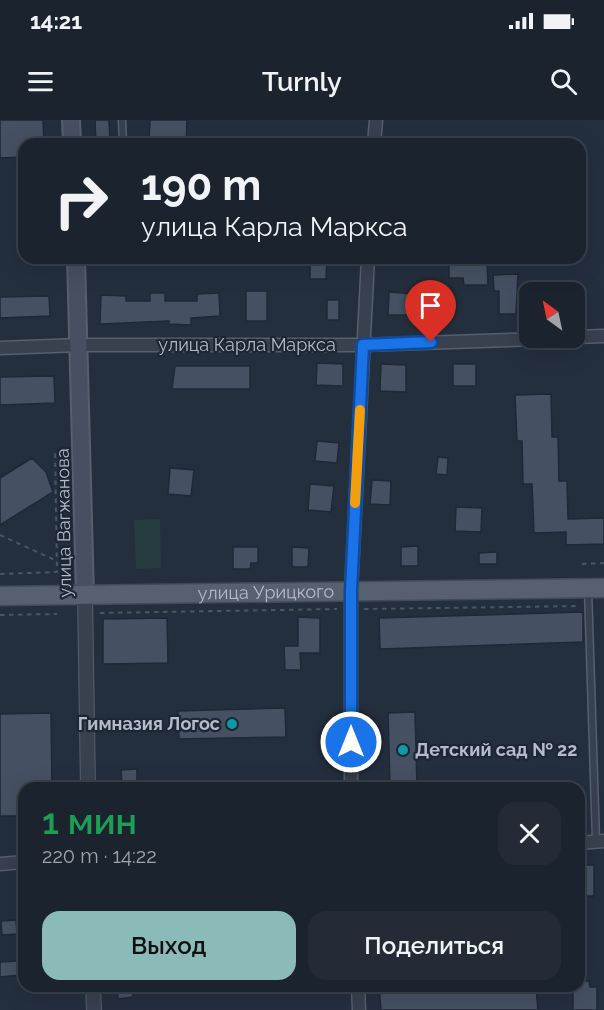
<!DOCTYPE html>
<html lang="ru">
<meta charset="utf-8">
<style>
body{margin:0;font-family:Raleway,sans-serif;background:#242b36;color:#f1f3f6;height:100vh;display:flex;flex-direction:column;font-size:22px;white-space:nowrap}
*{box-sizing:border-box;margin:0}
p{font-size:20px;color:#a0a4aa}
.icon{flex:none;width:33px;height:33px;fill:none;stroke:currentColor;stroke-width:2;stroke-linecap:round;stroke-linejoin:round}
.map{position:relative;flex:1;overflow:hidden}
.details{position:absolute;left:18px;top:662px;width:567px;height:210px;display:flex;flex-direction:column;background:#1b232e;border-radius:18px;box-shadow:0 6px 24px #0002,0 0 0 2px #39404a}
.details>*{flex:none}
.banner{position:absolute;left:18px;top:18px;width:568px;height:126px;border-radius:18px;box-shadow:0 6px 24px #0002,0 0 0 2px #39404a;background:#1b232e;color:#f1f3f6;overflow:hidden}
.needle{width:39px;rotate:327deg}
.controls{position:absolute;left:519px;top:162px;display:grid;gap:12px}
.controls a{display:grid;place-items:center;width:66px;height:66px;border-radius:12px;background:#1b232e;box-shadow:0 6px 24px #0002,0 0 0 2px #39404a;font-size:30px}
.pin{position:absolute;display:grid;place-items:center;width:51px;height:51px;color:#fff;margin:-62px -26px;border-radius:50% 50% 50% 0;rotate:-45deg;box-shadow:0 0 6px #0007}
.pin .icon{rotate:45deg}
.me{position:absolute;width:66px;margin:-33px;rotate:0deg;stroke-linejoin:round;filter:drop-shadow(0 0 4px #0008)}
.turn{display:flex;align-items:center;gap:21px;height:126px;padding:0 24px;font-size:27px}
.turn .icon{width:78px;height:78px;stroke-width:2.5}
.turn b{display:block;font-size:42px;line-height:51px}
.round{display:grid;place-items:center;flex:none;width:63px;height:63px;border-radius:18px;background:#242b36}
.head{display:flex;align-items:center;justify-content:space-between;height:102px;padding:0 24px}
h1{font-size:36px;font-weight:600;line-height:45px;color:#1e9e55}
.cta{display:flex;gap:12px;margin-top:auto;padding:12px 24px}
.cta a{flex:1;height:69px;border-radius:18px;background:#8bbbb9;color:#111;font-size:24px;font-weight:600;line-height:69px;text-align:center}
.cta a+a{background:#242b36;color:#f1f3f6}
.status{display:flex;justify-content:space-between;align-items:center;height:42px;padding:0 30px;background:#1b232e;direction:ltr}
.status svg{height:16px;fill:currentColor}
header{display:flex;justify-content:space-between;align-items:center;height:78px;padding:0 24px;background:#1b232e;font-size:27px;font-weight:600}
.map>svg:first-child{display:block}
.green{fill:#263c3f}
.building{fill:#455162;stroke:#1f2835;stroke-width:1.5}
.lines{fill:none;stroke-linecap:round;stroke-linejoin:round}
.service-casing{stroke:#565f6c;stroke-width:9}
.minor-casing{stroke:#565f6c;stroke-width:15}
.tertiary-casing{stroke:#565f6c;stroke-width:16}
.secondary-casing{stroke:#565f6c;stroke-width:20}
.primary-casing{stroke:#414a57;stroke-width:21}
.path{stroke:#44595c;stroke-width:2;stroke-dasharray:4.5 4.5;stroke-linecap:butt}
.service{stroke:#38414e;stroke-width:6}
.minor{stroke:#38414e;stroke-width:12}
.tertiary{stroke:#38414e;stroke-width:14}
.secondary{stroke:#465061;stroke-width:16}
.primary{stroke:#56606e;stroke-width:18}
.route-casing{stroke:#114b97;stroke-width:15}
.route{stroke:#1a73e8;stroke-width:10}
.slow{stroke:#f59e0b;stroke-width:10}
.culture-dot{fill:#0f9aa8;stroke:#1d2633;stroke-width:2}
.labels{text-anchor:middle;stroke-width:4.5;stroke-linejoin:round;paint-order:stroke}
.street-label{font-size:18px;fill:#b4bcc9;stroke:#1d2633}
.poi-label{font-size:18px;font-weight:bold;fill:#b4bcc9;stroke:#1d2633;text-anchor:end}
</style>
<div class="status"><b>14:21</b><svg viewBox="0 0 49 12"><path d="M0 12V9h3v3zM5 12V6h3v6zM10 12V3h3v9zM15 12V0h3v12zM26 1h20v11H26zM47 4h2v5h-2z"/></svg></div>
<header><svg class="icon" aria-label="menu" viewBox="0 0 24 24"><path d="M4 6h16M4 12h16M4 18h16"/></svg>Turnly<svg class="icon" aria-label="search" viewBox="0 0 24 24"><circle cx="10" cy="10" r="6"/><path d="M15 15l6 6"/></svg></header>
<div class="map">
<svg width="604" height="890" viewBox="0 0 604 890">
<rect width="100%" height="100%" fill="#242f3e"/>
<path class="green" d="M160,399L161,448L136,449L134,400Z"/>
<path class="building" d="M0,0H43L44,24H24V37L0,38Z
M95,0H109L110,24H96Z
M150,0H187L186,24H149Z
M310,138H327L326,159H310Z
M463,140H487L488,165H464L463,158H449V145H463Z
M518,154L516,194H499V171H494L493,155Z
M246,171H267V201H246Z
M389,172L416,174V190H409V195H388Z
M150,173H165V181H197V174L219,173L220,196L191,198V205L169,204V201L100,204L101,175L126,176V181H150Z
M49,176L50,196L0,198V177Z
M327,180H339V200H327Z
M317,243L343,244V266L316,265Z
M381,244L406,245V272L380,271Z
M453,244H476V266H453Z
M175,246H250V269H172Z
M54,256L55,283L0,285V257Z
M551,274L552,317H558L559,361H567L568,399L604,398V424L566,425V412L534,413L532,364H523L522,321H517L515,275Z
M317,321L339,323L337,343L315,341Z
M438,337L448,338L447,355L436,354Z
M32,338L46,352L53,372L0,405V358Z
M170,348L194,350L191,376L168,374Z
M372,360L391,361L390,385L370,384Z
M310,364L334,366L331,392L308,390Z
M456,387L482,388L481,412L455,411Z
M418,426V446H401V427Z
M233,427H258V443H251L250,449H233Z
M292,427L309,428L308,447H292Z
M497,432V444H479V433Z
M583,492V522L380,529L379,498Z
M298,497L320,498V533H300L301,550H285L284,526H298Z
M167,498L168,543L103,544V499Z
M285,588L286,617L179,619L178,591Z
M415,592L417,668H390L388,593Z
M51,593L52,668H24V696H0V594Z
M137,649V663H122L121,650Z
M579,745H594V776H579Z
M16,800L17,814L2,815L1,801Z
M18,841L20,855L0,857V842Z
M579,861H589L590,867H597V890H573V866H579Z
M117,866H133V877L118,879Z
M379,866H536L538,890H381Z"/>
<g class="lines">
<g class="service-casing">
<path id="service" d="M122,0L123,24
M588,469L596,721"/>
</g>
<g class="minor-casing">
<path id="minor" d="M374,24L376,0
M574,217L604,216
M0,228L79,225H363L567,218
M351,668V471L368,138
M579,723L604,721
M0,744L24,742
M358,866L359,890"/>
</g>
<g class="tertiary-casing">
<path id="tertiary" d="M85,475L88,668
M93,866L94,890"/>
</g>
<g class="secondary-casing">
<path id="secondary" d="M71,0L72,24
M76,138L85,475"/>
</g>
<g class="primary-casing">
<g id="primary">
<path id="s1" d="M0,476L604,468"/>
</g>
</g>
<path class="path" d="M0,415L57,441
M582,444L604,443
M0,454L57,452L55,329
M364,489L580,486
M100,493L337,489
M0,495L57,494"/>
<use href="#service" class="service"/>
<use href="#minor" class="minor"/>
<use href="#tertiary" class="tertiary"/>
<use href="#secondary" class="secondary"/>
<use href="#primary" class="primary"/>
</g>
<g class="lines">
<g class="route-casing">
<path id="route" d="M351,622V471L363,225L431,222"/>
</g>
<use href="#route" class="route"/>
<path class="slow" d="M355,383L360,290"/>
</g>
<g class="culture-dot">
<circle cx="232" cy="604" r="6"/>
<circle cx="403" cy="630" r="6"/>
</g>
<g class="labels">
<g class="street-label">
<text x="247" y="231">улица Карла Маркса</text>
<text transform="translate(64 403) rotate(-91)" y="6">улица Вагжанова</text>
<text dy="6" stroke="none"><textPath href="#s1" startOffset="266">улица Урицкого</textPath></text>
</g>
<g class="poi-label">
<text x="220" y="610">Гимназия Логос</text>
<text x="415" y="636" text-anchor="start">Детский сад № 22</text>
</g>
</g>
</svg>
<div class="controls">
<a><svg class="needle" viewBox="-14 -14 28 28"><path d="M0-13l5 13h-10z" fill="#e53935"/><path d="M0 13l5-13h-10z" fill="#a0a4aa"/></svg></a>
</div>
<div class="pin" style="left:431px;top:222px;background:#d93025"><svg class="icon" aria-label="arrive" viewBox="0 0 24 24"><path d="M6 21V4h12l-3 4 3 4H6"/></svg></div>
<svg class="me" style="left:351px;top:622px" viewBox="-20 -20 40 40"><circle r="17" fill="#1a73e8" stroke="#fff" stroke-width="3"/><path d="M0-11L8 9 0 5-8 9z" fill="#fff"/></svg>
<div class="banner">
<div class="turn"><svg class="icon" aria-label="right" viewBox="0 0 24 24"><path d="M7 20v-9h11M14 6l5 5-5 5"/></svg><div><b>190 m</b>улица Карла Маркса</div></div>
</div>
<section class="details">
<div class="head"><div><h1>1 мин</h1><p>220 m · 14:22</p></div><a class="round"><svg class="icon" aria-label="close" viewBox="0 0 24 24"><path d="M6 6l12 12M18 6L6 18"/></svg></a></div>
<div class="cta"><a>Выход</a><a>Поделиться</a></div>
</section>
</div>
